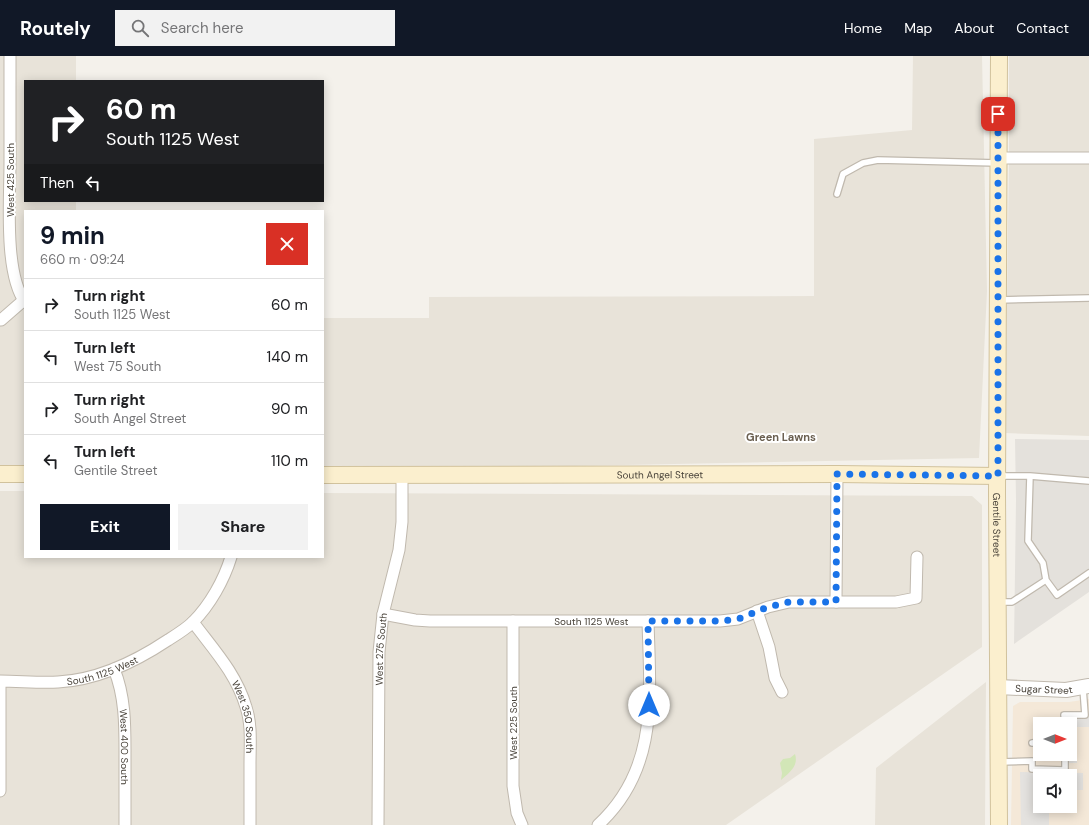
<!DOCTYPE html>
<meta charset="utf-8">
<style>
body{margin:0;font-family:"DM Sans",sans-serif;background:#f2f2f2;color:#202124;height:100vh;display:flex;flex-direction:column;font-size:15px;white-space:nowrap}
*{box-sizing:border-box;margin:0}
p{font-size:13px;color:#757577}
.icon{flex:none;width:22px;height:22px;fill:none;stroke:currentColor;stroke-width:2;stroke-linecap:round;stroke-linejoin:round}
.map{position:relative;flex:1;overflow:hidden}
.side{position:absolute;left:24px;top:154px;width:300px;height:348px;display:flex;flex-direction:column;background:#fff;border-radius:0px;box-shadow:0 2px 10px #0003}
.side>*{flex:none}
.hud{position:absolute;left:24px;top:24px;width:300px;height:122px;border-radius:0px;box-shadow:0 2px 10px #0003;background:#202124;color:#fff;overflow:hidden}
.needle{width:26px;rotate:90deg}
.fabs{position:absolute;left:1033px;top:661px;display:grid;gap:8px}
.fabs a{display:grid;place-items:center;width:44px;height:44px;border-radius:0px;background:#fff;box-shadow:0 2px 10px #0003;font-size:20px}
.pin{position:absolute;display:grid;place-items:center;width:34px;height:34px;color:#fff;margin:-17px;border-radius:8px;box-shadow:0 2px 6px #0006}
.me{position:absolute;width:44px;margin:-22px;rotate:0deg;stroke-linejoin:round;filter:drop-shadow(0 0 3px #0008)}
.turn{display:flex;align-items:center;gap:14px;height:84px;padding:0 16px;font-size:18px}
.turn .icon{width:52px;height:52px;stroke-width:2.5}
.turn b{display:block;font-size:28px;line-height:34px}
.then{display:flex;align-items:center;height:38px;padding:0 16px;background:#0003;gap:8px;font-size:15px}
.round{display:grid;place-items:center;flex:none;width:42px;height:42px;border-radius:0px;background:#f2f2f2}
.summary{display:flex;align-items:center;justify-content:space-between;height:68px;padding:0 16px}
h1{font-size:24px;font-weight:700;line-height:30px;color:#111827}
.primary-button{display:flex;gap:8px;margin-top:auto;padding:8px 16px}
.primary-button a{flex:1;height:46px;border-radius:0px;background:#111827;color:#fff;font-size:16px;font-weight:700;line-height:46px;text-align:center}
.primary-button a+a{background:#f2f2f2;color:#202124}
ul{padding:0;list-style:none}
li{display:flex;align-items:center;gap:12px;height:52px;padding:0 16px;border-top:1px solid #e0e0e0}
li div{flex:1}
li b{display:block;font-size:15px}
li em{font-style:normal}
header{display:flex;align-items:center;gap:24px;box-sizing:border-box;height:56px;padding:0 20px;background:#111827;color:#fff}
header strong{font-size:19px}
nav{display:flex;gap:22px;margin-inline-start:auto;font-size:14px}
.search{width:280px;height:36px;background:#f2f2f2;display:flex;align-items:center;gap:10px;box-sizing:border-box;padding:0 14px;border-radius:0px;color:#757577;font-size:15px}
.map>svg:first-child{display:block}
.residential{fill:#e8e3d9}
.commercial{fill:#f4e8d8;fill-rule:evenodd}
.industrial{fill:#e4e1dc}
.green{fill:#d2e6b7}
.parking{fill:#e4e2df}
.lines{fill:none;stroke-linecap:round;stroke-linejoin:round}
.service-casing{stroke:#c0b9ae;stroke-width:8}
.minor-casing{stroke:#c0b9ae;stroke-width:13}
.tertiary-casing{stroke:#c0b9ae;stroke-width:16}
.secondary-casing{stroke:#d1c29d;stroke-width:18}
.service{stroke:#fff;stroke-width:5.5}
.minor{stroke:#fff;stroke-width:11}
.tertiary{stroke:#fff;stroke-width:14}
.secondary{stroke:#fbefce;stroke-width:16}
.route{stroke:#1a73e8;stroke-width:7;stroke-dasharray:0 12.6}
.labels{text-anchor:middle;stroke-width:4;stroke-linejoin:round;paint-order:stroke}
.street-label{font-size:10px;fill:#484239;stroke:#fff}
.neighbourhood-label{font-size:11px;font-weight:bold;fill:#6b6051;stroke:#fff}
</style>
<header>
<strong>Routely</strong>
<div class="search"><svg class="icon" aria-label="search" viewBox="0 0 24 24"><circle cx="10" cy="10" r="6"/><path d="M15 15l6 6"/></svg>Search here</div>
<nav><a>Home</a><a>Map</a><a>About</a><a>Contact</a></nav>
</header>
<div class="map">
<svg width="1089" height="769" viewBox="0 0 1089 769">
<rect width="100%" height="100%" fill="#f4f1eb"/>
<path class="residential" d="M0,0H76V25H25V145H76V155H25V417H0Z
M913,0H982L987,235L979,402L323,415V262H429V241L814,240V83L912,74Z
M1009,0H1089V380L1005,377L1009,103Z
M0,435H25V501H323V437L972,440L982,449V591L726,769H0Z
M986,626L985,769H875L876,712Z"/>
<path class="commercial" d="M1089,643V769H1011L1013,650L1020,646H1069ZM1040,668H1070V698H1040ZM1040,720H1070V750H1040Z"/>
<path class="industrial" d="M1015,383L1089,384V536L1014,588L1016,444Z"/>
<path class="green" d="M795,698C799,710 789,717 781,724L782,717L780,707L783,703L790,702Z"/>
<path class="parking" d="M1060,661H1089V671H1077V707H1061V698H1070V668H1060Z
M1020,716L1083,717V734H1070V720H1040V750H1049V769H1021Z"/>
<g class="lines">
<g class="service-casing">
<path id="service" d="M837,138L843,118L863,107L878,104L998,107
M999,244L1089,242
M1000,420H1030L1089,425
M1030,420L1028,485L1043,507L1046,524L1057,539L1089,517
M999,546H1012L1046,524
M1065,668L1064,659H1085L1083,632
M1032,687L1040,686
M1000,706L1032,705V713L1065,714V698"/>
</g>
<g class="minor-casing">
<g id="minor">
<path d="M10,0C10,36 10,72 10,107C10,143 4,217 25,246"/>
<path d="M998,102H1089"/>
<path d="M1,264L24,244"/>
<path d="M836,546L837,418"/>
<path d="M757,555L769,591L775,622L782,636"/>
<path id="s1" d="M383,558L415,564L430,565H720L738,563L768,551L789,546H896L916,542L917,501"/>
<path d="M513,565V730L517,757L522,769"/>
<path id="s2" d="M193,566C213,593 236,617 246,651C252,669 250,689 250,708C250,728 250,749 250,769"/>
<path id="s3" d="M114,613C126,642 125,674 125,704C125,726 125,747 125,769"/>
<path id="s4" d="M0,735V625C19,625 39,627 58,626C98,624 135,606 168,584C176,579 186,573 193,566C210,549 224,524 231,501"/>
<path id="s5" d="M378,769L379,596L383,558L399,494L402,466V420"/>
<path d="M598,769C659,713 650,640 648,565"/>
</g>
</g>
<g class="tertiary-casing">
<g id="tertiary">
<path id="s6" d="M998,631L1066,634L1089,630"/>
</g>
</g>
<g class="secondary-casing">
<g id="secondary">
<path id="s7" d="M999,0L997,437L999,769"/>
<path d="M0,418H25"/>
<path id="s8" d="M323,419L837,418L998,420"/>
</g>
</g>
<use href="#service" class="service"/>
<use href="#minor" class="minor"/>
<use href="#tertiary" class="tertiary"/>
<use href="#secondary" class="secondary"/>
</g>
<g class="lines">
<path class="route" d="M649,649L648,565H720L738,563L768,551L789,546H836L837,418L998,420V58"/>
</g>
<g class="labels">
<g class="street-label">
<text transform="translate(10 124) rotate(-90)" y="4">West 425 South</text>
<text dy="4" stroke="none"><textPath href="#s8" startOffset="337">South Angel Street</textPath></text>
<text dy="4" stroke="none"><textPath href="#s7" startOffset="469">Gentile Street</textPath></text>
<text dy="4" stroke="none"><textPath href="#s1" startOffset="209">South 1125 West</textPath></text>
<text dy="4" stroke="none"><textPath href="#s5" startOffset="176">West 275 South</textPath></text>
<text dy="4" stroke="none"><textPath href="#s4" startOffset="214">South 1125 West</textPath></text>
<text dy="4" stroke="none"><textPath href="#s6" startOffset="46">Sugar Street</textPath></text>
<text dy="4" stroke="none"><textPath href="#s2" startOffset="110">West 350 South</textPath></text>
<text transform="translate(513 667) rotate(-90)" y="4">West 225 South</text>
<text dy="4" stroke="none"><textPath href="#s3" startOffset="79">West 400 South</textPath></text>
</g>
<g class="neighbourhood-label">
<text x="781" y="385">Green Lawns</text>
</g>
</g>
</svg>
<div class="fabs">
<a><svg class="needle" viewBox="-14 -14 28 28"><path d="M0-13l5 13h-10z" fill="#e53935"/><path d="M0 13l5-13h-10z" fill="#757577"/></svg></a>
<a><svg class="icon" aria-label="sound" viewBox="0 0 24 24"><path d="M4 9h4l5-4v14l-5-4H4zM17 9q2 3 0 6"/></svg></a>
</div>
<div class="pin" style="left:998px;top:58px;background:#d93025"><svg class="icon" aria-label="arrive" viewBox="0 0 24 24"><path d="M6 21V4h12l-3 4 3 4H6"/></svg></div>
<svg class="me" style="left:649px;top:649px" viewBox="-20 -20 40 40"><circle r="19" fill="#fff"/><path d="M0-13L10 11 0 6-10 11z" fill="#1a73e8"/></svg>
<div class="hud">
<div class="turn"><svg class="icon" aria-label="right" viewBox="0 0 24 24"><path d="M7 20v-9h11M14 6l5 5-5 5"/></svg><div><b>60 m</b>South 1125 West</div></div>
<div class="then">Then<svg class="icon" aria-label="left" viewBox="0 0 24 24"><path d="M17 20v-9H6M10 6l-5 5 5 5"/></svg></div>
</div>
<section class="side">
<div class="summary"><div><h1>9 min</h1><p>660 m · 09:24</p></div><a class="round" style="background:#d93025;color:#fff"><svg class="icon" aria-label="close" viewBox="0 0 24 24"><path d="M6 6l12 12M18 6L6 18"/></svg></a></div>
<ul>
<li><svg class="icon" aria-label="right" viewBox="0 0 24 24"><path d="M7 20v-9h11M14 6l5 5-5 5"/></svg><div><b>Turn right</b><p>South 1125 West</p></div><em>60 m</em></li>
<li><svg class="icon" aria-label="left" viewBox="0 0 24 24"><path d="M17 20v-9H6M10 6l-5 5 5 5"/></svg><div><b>Turn left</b><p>West 75 South</p></div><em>140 m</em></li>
<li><svg class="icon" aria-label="right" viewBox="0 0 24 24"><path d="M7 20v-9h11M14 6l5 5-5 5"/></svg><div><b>Turn right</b><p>South Angel Street</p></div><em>90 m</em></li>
<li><svg class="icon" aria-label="left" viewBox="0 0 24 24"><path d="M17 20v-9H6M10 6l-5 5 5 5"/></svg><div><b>Turn left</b><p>Gentile Street</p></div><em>110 m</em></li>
</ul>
<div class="primary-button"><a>Exit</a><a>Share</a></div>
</section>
</div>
